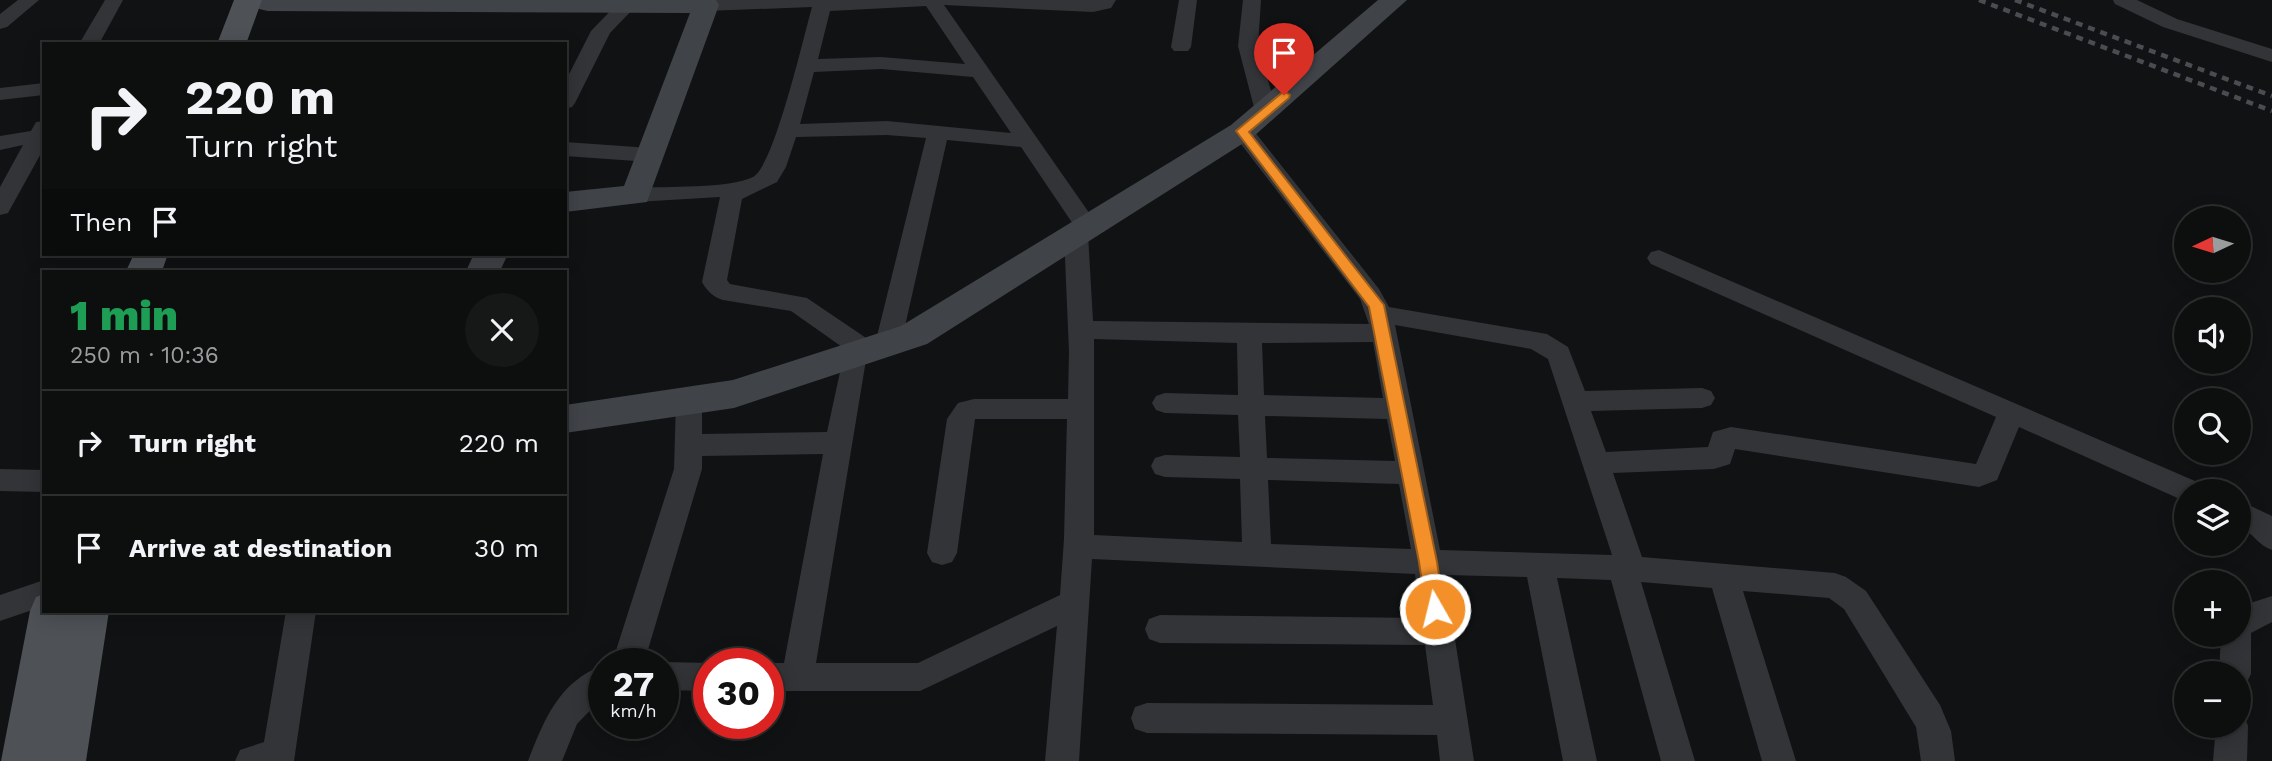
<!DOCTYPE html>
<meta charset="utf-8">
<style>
body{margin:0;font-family:"Work Sans",sans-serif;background:#161717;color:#f1f3f6;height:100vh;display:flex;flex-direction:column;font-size:26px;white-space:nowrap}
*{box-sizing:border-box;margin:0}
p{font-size:23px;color:#9a9c9e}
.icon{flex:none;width:38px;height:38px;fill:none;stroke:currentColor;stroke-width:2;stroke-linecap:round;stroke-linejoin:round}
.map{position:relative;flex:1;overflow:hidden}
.drawer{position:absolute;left:42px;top:270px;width:525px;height:343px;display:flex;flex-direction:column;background:#0d0e0e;border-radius:0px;box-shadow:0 4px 18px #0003,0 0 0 2px #2d2e2e}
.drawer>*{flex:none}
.banner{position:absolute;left:42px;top:42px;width:525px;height:214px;border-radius:0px;box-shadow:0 4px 18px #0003,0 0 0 2px #2d2e2e;background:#0d0e0e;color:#f1f3f6;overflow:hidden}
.needle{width:46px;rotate:266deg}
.buttons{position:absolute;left:2174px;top:206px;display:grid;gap:14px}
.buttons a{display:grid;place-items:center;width:77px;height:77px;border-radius:50%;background:#0d0e0e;box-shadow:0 4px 18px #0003,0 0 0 2px #2d2e2e;font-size:35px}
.speed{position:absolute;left:588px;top:648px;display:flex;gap:14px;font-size:35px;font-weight:700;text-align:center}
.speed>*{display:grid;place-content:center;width:91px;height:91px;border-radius:50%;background:#0d0e0e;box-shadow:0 4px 18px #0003,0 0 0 2px #2d2e2e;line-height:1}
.speed small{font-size:18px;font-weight:400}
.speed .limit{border:10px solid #d22;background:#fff;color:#111}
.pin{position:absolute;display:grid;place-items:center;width:60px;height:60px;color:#fff;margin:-72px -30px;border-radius:50% 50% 50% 0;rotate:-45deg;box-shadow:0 0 7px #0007}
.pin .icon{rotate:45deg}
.me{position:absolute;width:77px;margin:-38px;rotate:352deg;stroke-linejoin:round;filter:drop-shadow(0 0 5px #0008)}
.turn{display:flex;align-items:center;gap:24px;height:147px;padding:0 28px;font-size:32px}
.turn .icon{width:91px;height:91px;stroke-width:2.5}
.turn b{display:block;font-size:49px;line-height:60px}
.then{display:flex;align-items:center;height:66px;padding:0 28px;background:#0003;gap:14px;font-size:26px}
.round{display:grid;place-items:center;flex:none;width:74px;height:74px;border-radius:37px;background:#161717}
.head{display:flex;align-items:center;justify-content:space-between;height:119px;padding:0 28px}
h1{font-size:42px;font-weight:800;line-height:52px;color:#1e9e55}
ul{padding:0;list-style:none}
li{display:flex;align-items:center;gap:21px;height:105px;padding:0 28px;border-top:2px solid #2d2e2e}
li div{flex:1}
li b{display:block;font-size:26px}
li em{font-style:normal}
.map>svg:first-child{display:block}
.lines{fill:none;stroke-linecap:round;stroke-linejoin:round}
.street{fill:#323438;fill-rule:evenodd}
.secondary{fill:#404348;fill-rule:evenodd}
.primary{fill:#4e5257;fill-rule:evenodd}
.rail{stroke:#494c51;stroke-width:4.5;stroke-dasharray:7 6;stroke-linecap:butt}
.route{fill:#f39029;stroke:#9e5e1b;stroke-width:2}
</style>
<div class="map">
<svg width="2272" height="761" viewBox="0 0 2272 761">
<rect width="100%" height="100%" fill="#111213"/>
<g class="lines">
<path class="street" d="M18,0H39L7,27L0,29V14Z
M105,0H123L99,44H79Z
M703,0H1116L1111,8L1093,12L944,5L1099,227L1095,232L1088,234L1093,321L1369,324L1360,299L1231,131L1234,126H1250L1379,289L1389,307L1547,334L1568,347L1585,391L1702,388L1711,391L1715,398L1711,405L1702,408L1591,411L1606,452L1708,447L1713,432L1731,427L1976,464L1996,417L1651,264L1647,258L1651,252L1659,250L2202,484L2206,492H2186V501L2182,500L2019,427L1997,480L1979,487L1735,449L1730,464L1714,469L1613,473L1642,557L1835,573L1846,577L1866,591L1940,705L1951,731L1955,761H1921L1916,727L1844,609L1829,598L1743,591L1796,761H1762L1712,588L1641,582L1695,761H1661L1611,580L1557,578L1597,761H1563L1527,577L1445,575L1474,761H1440L1437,735L1147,733L1135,729L1131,718L1135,707L1147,703L1433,705L1425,645L1160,643L1149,639L1145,629L1149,619L1160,615L1421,618L1415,574L1092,559L1079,761H1045L1057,626L920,691H768L766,663H784L823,454L702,456V469L644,663H612L674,469L676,401L680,394L689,391L698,394L702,401V434L827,432L845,349L791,311L723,300C713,297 707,291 702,282L720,197L636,202L628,200L625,195L628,190L636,188C666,186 729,189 753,177C774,167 804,35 812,7L706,11L696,5ZM926,6L965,64L881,57L818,59L830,11ZM881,69L973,77L1011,133L887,121L800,124L814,72ZM887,135L926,138L875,344L879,351L888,353L897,351L901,344L947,140L1021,147L1075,227L1068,228L1064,234L1069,352L1068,399H974L958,403L947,419L927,553L932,562L942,565L952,562L957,553L975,419H1067L1064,539L1060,595L918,663H816L866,360L875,358L879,351L875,344L807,298L730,284L727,280L742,199L777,182L786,167L796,137ZM1395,325L1531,349L1548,359L1612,555L1440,550ZM1094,339L1237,343L1238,395L1165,393L1156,396L1152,403L1156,410L1165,413L1238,415L1240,457L1165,455L1155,458L1151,466L1155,474L1165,477L1240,479L1242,542L1094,535ZM1373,342L1383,398L1264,395L1262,343ZM1265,416L1387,419L1395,461L1267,458ZM1268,480L1399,484L1411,549L1271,544Z
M1179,0H1197L1191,47L1188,51H1174L1171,47Z
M1243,0H1261L1258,46L1277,111L1273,115H1259L1255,111L1238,46Z
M2113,0H2137L2177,19L2272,49V62L2163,27L2115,4Z
M620,1H634L637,5L610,33L575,103L572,107L565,109V82L591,31Z
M44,83V95L0,100V88Z
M44,121V148L8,213L0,215V187L23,145L0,150V136L31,131L36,122Z
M565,142L650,148L658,150L661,155L658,160L650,162L565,156Z
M0,469L44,470V492L0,491Z
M2238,500L2272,516V550C2257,545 2253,532 2238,525Z
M44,580V606L0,621V595Z
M2272,596V622L2251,633V674L2246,684L2238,687V674H2219L2221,635H2238V607Z
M286,611H316L294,761H235L240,750L264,742Z
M663,662L711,663L709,691L663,690V663H659Z
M604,665V696L577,724L562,761H528C544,720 559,681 604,665Z
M2238,713L2244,715L2248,726L2247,761H2213L2216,726H2238Z"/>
<path class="secondary" d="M257,0H716L719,5L647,202L565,212V192L624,186L690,13L268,11L259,9L255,3Z
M1378,0H1407L1253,137L927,344L734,408L565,433V405L733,380L901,326L1231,125Z
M474,254H508L500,271H466Z"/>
<path class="primary" d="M234,0H262L246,44H217Z
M134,254H168L162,271H126Z
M44,594V611H109L86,761H1L30,611L36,597Z"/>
<path class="rail" d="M1979,0L2272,111
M2015,0L2272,96"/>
</g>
<path class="route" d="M1284,91L1290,95L1289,98L1249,132L1384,305L1437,562L1444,609L1441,614L1435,617L1428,614L1426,609L1419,562L1369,307L1236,131Z"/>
</svg>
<div class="buttons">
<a><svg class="needle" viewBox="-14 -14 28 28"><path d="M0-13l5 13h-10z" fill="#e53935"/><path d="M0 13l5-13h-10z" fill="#9a9c9e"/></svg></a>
<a><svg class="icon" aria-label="sound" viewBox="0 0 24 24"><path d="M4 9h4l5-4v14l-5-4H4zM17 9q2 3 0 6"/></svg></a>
<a><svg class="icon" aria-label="search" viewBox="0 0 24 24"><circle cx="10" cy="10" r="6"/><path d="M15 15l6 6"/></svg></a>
<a><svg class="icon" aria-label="layers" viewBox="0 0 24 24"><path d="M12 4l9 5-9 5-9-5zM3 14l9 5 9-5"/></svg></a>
<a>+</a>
<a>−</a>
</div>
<div class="speed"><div>27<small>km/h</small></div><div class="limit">30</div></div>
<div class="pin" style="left:1284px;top:95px;background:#d93025"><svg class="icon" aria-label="arrive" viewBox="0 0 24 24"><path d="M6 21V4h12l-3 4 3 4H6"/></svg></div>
<svg class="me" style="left:1435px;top:609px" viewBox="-20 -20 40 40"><circle r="17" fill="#f39029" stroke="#fff" stroke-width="3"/><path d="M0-11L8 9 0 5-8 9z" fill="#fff"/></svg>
<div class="banner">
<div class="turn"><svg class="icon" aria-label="right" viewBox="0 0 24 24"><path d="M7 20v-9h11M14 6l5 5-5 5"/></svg><div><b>220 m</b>Turn right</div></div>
<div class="then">Then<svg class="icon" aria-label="arrive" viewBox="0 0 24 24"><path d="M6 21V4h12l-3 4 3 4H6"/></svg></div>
</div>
<section class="drawer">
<div class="head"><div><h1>1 min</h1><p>250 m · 10:36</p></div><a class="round"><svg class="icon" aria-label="close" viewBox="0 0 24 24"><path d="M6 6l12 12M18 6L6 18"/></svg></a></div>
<ul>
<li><svg class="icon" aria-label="right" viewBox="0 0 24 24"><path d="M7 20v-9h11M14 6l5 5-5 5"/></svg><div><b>Turn right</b></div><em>220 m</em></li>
<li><svg class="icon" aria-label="arrive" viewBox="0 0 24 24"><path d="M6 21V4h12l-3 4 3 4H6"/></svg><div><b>Arrive at destination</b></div><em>30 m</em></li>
</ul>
</section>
</div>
